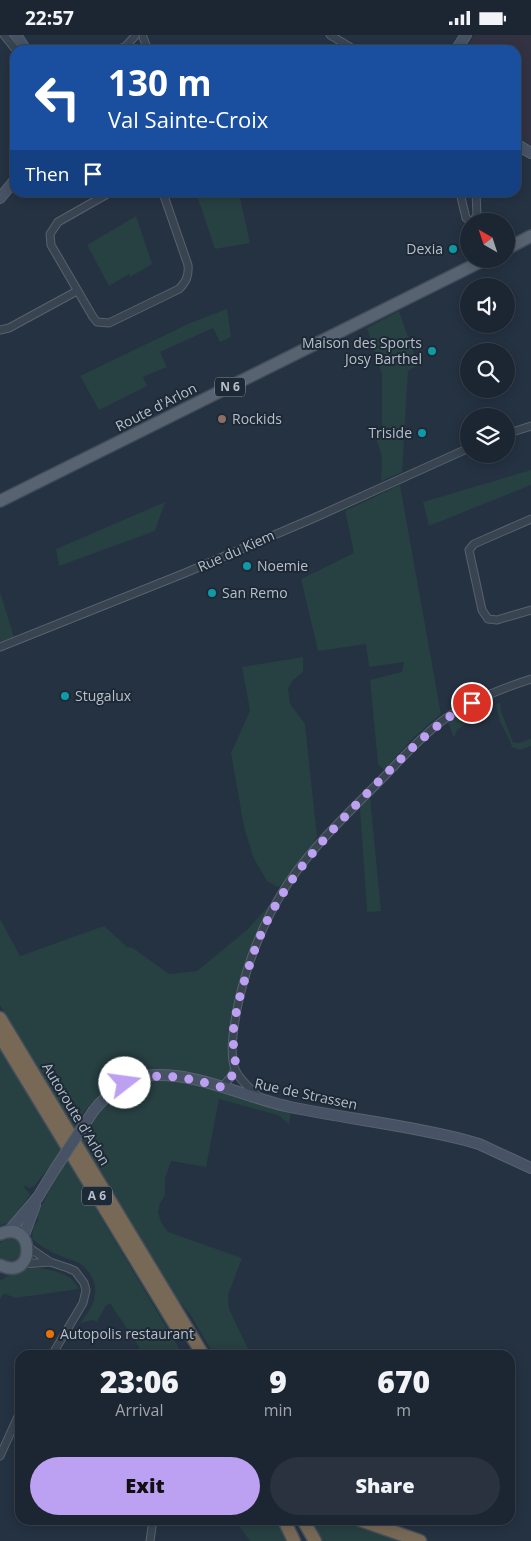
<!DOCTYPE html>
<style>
body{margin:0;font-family:"Open Sans",sans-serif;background:#29323e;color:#f1f3f6;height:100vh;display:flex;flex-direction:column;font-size:19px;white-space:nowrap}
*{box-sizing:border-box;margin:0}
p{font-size:16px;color:#a0a5ac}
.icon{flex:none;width:28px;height:28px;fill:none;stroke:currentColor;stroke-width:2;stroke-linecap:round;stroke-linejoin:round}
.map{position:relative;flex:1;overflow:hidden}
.panel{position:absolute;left:15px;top:1315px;width:500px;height:175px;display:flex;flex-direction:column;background:#1c2632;border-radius:15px;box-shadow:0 2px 12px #0003,0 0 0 1px #3a434d}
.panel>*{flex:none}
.banner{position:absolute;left:10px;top:10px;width:511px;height:152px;border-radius:15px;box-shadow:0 2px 12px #0003,0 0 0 1px #3a434d;background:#1a4fa0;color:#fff;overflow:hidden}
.needle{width:32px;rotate:321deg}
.tools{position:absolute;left:460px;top:178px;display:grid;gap:10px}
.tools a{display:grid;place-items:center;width:55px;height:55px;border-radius:50%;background:#1c2632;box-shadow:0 2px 12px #0003,0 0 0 1px #3a434d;font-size:25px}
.pin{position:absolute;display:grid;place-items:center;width:42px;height:42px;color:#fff;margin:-21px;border:2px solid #fff;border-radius:50%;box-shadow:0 1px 5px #0007}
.me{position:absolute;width:55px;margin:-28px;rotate:75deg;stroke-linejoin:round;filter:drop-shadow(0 0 4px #0008)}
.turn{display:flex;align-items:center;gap:18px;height:105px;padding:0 15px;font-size:22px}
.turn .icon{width:65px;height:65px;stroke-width:2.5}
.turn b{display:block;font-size:35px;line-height:42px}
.then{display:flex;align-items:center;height:48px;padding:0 15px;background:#0003;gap:10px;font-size:19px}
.eta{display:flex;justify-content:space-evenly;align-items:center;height:85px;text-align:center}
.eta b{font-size:30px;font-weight:800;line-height:35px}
.primary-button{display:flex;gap:10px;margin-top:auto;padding:10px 15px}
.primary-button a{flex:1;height:58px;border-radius:30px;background:#bca0f2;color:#111;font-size:20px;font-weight:800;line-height:58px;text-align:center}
.primary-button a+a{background:#29323e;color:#f1f3f6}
.status{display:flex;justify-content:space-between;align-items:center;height:35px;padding:0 25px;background:#1c2632;direction:ltr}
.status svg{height:14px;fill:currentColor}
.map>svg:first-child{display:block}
.medical{fill:#333242}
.green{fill:#274042}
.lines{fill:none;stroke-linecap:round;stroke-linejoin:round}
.street-casing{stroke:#57626e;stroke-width:9}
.secondary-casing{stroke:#57626e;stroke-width:12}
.primary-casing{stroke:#434d5a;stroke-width:14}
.highway-casing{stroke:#444f5b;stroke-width:15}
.street{stroke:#394451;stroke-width:7}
.secondary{stroke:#475364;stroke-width:10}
.primary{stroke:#576371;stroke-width:11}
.highway{stroke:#776956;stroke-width:12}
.secondary-bridge-casing{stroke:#57626e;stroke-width:12;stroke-linecap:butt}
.secondary-bridge{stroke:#475364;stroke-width:10}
.route{stroke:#bca0f2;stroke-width:9;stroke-dasharray:0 16.2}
.culture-dot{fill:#0f9aa8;stroke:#1e2936;stroke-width:2}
.education-dot{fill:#8d6e63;stroke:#1e2936;stroke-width:2}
.food-dot{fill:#e8710a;stroke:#1e2936;stroke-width:2}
.labels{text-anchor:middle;stroke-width:4;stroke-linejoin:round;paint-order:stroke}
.shield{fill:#1e2936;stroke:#88929e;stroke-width:1}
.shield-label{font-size:12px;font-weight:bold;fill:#b6bfcb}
.poi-label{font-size:14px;fill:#b6bfcb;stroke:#1e2936;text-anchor:start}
.street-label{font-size:14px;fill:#b6bfcb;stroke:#1e2936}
</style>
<div class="status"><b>22:57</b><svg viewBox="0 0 49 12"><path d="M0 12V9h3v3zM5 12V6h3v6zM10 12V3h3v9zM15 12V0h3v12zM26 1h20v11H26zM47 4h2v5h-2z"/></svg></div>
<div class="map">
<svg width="531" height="1506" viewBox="0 0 531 1506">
<rect width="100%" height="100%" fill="#253242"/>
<path class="medical" d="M475,0H531V110L516,102V15H465Z"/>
<path class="green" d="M196,158H239L250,208L215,214Z
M136,181L152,229L130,242L129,239L109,251L87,210Z
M227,274L231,302L220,307L213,293L160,317L167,332L143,342L147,351L99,375L80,341L190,288Z
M399,276L418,330L408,336L402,437L381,446L382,422L374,396L382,393V340L367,293Z
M531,435V450L429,491L423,467Z
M400,450L441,679L414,702L384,735L378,729L370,645L402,637L404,627L369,632L366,609L318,616L301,544L354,518L345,476Z
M165,467L155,496L59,531L56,514Z
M0,557L14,602L0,607Z
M303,622V637L293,645L288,653L290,669L305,689L317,801L310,815L280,851L277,852L267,846L253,822L244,792L231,718L250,676L242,632Z
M490,666L492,675L489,682L464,690L457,695L454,703L448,687Z
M500,668L501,676L513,707L518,708L531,704V711L520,715L512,712L509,704L500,687L496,669Z
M370,762L381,876L367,877L360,773Z
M270,869L242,942L236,962L229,1006L231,1035L227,1041L222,1045L216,1046C155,1031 120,1027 80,1083L86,1094L107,1065L124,1053L148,1044L179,1045L291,1077L289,1089L278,1080L219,1064L206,1132L171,1126L165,1144V1160L160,1168L158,1177L161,1187L168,1197L242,1223L228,1260L229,1274L251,1320H214L190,1279L176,1263L0,970V884L20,921L104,891L127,912L133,913L169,939L197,936L247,895Z
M0,1013L183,1320H138L139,1312L110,1268L105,1272L97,1287L93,1285L80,1288C97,1269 103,1248 81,1229C76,1226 68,1224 63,1222C51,1217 42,1212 32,1204L33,1193L38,1185L37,1178L59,1139L51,1130L34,1151L29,1153L25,1150L24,1153L29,1157L30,1160L9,1188L0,1190Z
M-2 1215a12 12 0 1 1 24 0a12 12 0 1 1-24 0Z
M36,1232C53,1236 71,1237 79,1254L15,1263L4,1258L0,1264V1244L2,1245C11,1237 25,1234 36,1232Z
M238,1485H279L289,1506H250L236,1487Z
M310,1485H346L408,1506H323Z"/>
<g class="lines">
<g class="street-casing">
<path id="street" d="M4,0L16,15
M330,0L355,15
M143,2L148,15
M118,15L126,11L135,1
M109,158L58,187L50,199L51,210L93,282L97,287L109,288L179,254C186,247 189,241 188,230L163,158
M460,158L466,183L470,186
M473,186L477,180L476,158
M0,295L9,293L77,256
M506,399L531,391
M531,484L474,509L469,515L482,575L488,584L497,585L531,575
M0,612L185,538L314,483L469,413
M221,1053L230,1043L235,1035
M260,1063C252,1055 239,1045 235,1034C229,1018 234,991 237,974C245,935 260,895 280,861C303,821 344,782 377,749C398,728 418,704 442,686C469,666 500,654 531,644
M28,1212L50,1227
M22,1229L50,1227L68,1233L75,1236L84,1248L86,1255L83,1268L52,1320
M0,1421L20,1377
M150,1506L153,1485"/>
</g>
<g class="secondary-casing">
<path id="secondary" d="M16,0L26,15
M456,15L466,0
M516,109L531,118
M0,163L15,145
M94,1075C108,1058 124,1045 146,1041C190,1034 247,1063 290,1072C348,1084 408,1090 465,1105L479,1109L531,1133
M9,1196L38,1162L55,1134
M23,1203L35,1170"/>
</g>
<g class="primary-casing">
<path id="primary" d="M506,214L531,201
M0,466L486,224
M0,1199C36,1183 36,1248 0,1230"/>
</g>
<g class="highway-casing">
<path id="highway" d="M0,983L203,1320
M0,1001L179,1296
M284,1485L294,1506
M303,1485L315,1506
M360,1485L420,1506"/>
</g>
<use href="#street" class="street"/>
<use href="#secondary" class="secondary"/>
<use href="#primary" class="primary"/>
<use href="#highway" class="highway"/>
<g class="secondary-bridge-casing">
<path id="secondary-bridge" d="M55,1134L94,1075"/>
</g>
<use href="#secondary-bridge" class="secondary-bridge"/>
</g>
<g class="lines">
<path class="route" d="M125,1048C158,1035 188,1043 221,1052C225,1048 233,1042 235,1035C237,1029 232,1007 233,998C236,970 245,943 254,917C278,848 330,797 380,745C409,716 436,687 472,668"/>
</g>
<g class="culture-dot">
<circle cx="453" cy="214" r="5"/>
<circle cx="432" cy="316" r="5"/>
<circle cx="422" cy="398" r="5"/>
<circle cx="247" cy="531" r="5"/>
<circle cx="212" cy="558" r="5"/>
<circle cx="65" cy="661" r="5"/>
</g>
<circle class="education-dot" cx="222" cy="384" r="5"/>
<circle class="food-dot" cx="50" cy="1299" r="5"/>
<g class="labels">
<g class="shield">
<rect x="215" y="342.5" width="30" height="19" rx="4"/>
<rect x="82" y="1151.5" width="30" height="19" rx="4"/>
</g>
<g class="shield-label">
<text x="230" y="356">N 6</text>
<text x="97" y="1165">A 6</text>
</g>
<g class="poi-label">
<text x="443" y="219" text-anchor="end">Dexia</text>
<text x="422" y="313" text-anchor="end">Maison des Sports<tspan x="422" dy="16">Josy Barthel</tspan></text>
<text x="232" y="389">Rockids</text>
<text x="412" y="403" text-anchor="end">Triside</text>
<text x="257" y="536">Noemie</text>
<text x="222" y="563">San Remo</text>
<text x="75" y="666">Stugalux</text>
<text x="60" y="1304">Autopolis restaurant</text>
</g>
<g class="street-label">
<text transform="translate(156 372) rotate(-27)" y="5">Route d'Arlon</text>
<text transform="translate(236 516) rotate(-24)" y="5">Rue du Kiem</text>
<text transform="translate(306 1059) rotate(12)" y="5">Rue de Strassen</text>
<text transform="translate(76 1079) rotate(59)" y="5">Autoroute d'Arlon</text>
</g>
</g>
</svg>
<div class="tools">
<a><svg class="needle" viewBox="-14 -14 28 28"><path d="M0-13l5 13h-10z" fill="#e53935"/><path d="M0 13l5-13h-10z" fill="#a0a5ac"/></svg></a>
<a><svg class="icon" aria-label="sound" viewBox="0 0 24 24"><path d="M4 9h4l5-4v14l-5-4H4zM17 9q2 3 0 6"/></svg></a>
<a><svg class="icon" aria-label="search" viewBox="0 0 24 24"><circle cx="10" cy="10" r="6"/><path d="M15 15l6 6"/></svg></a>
<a><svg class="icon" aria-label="layers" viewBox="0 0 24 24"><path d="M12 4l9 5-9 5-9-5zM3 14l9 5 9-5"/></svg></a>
</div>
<div class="pin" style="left:472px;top:668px;background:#d93025"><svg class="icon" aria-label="arrive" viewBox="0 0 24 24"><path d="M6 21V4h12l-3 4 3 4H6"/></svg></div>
<svg class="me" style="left:125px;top:1048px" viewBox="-20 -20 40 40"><circle r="19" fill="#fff"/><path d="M0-13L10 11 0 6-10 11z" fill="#bca0f2"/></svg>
<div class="banner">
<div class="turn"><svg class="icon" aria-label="left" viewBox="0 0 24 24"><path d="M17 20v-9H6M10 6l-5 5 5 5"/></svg><div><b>130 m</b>Val Sainte-Croix</div></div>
<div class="then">Then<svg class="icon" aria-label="arrive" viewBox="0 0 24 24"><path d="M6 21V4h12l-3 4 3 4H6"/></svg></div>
</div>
<section class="panel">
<div class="eta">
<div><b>23:06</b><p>Arrival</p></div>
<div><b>9</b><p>min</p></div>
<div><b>670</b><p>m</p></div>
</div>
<div class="primary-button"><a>Exit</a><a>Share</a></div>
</section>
</div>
